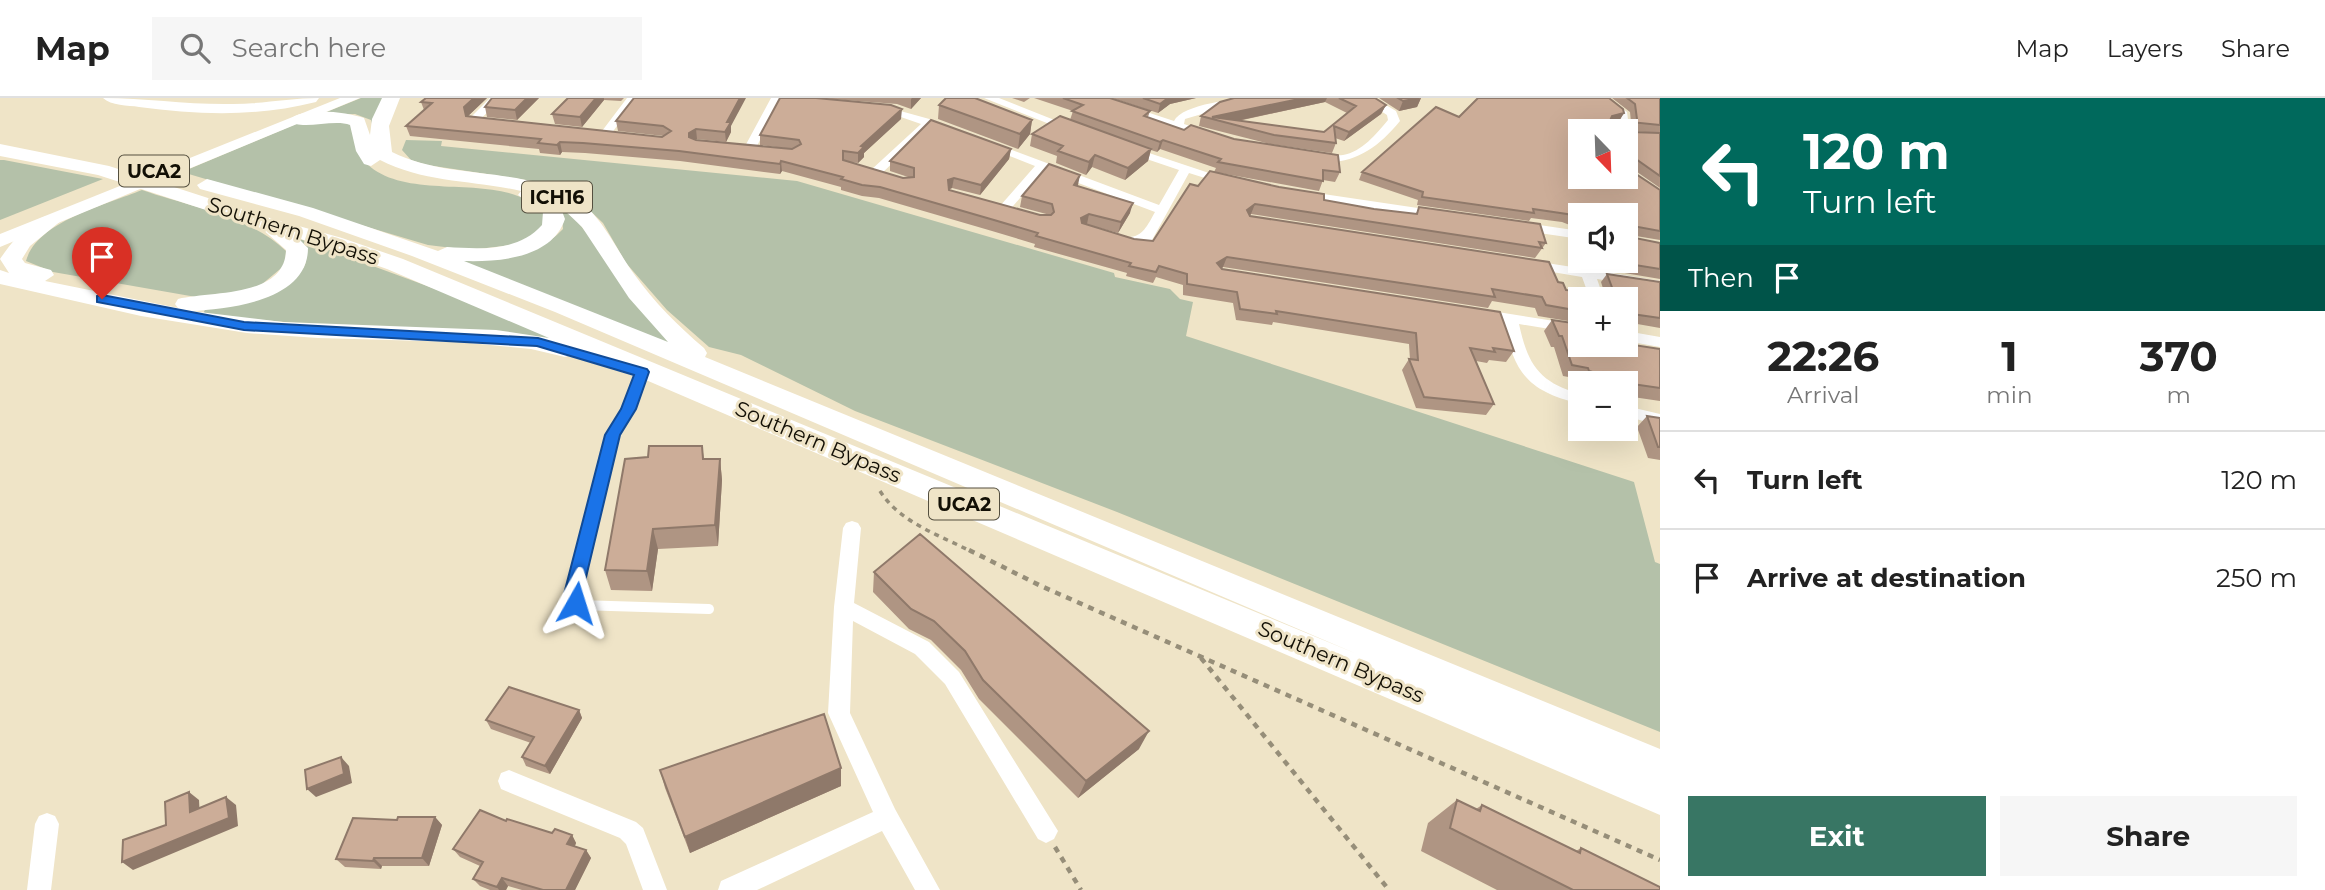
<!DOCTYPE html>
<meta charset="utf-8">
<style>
body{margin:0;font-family:Montserrat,sans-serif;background:#f6f6f6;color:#222;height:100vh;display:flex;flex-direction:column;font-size:26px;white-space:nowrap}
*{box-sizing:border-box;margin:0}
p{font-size:23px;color:#767676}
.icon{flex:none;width:38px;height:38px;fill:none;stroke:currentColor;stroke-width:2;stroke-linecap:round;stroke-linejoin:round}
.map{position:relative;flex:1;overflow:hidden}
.panel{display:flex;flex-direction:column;background:#fff;width:665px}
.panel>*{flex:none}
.hud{background:#00695c;color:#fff;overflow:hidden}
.needle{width:46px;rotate:157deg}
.controls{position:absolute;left:1568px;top:21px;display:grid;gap:14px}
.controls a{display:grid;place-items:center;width:70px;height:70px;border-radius:0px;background:#fff;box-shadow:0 7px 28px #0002;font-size:35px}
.pin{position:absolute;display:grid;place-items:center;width:60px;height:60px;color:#fff;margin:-72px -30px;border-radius:50% 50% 50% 0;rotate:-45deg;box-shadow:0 0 7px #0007}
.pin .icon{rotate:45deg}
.me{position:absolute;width:77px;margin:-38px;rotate:6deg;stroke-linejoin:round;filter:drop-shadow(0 0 5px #0008)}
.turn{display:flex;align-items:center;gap:24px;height:147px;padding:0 28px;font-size:32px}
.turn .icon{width:91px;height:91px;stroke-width:2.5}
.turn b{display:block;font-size:49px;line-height:60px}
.then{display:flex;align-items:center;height:66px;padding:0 28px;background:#0003;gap:14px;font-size:26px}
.eta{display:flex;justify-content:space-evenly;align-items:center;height:119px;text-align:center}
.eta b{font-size:42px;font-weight:700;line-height:49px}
.button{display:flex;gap:14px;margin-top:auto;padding:14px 28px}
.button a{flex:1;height:80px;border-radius:0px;background:#387664;color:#fff;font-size:28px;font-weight:700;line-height:80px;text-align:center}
.button a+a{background:#f6f6f6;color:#222}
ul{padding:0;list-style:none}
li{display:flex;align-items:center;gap:21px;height:98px;padding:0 28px;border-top:2px solid #e0e0e0}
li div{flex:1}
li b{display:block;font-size:26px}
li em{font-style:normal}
header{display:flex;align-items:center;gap:42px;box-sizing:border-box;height:98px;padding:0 35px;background:#fff;border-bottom:2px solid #e0e0e0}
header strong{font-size:33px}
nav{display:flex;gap:38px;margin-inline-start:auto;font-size:24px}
.search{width:490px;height:63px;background:#f6f6f6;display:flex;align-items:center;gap:18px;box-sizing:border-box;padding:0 24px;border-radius:0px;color:#767676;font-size:26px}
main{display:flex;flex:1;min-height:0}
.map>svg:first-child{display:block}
.green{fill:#b4c1a9}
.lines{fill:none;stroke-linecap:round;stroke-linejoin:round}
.path-far1{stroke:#968e79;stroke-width:3.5;stroke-dasharray:5 5;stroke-linecap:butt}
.path{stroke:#968e79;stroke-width:4.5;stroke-dasharray:6 6;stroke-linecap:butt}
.service-far1{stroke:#fff;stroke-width:8}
.service{stroke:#fff;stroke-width:10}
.pedestrian{fill:#fff;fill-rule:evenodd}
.minor{fill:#fff;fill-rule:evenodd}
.secondary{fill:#fff;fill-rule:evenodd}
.trunk{fill:#fff;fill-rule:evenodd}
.wall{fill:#af9583;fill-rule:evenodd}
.shaded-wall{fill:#8f796a}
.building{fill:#ccad98;stroke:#8f796a;stroke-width:2;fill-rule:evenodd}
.route{fill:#1a73e8;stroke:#114b97;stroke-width:2}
.labels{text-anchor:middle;stroke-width:6;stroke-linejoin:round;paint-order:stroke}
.shield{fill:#efe4c7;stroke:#544f3f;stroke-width:2}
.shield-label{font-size:19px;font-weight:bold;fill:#120f05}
.street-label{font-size:21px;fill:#120f05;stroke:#efe4c7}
</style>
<header>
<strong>Map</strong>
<div class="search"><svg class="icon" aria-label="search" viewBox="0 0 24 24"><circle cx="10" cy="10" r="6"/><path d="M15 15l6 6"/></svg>Search here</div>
<nav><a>Map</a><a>Layers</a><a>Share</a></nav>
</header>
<main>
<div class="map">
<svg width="1660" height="792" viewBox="0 0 1660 792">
<rect width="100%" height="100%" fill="#efe4c7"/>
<path class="green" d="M361,0H387L373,30L371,22L355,16L319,17Z
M340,21L351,26C355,38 358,58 367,66C412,108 510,68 546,119L542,133L522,146L469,152L428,147L182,74L296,26Z
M406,42L442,43L441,48L797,83L1114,175L1115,179L1170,191L1180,201L1193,204L1186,238L1634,384L1655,464L1660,466V634L1117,414L855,313L741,257L709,249L667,212L626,165L603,125L582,105L539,84L427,67L411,62L402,52Z
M0,62H4L103,81L0,122Z
M142,92C190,109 248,117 286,153L285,167L261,187L230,197L196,199L53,174L26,163C37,123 106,107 142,92Z
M552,103L576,122L689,258L448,158C492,157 530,166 563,131L562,119Z
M297,140L484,209L541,234L565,249L205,217L204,213L209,209C226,203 243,197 261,191C287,182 323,174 297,140Z"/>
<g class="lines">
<path class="path-far1" d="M880,393C900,425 940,437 972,454"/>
<path class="path" d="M969,452L1041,488L1660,762
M1201,560L1389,792
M1055,749L1081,792"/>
<path class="service-far1" d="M584,454L613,337L628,311L642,274"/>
<path class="service" d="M584,452L573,496L578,507L709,511"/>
<path class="pedestrian" d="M1599,0H1608L1627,14L1629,29L1604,33L1607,28L1622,25L1620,17Z"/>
<path class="minor" d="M490,0H501L477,25H469V21Z
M627,0H637L609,39H601L599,37Z
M771,0H781L755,52L745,54L743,52Z
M984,0H999L1077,31L1067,33Z
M1088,0H1104L1174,23C1182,6 1238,0 1256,0L1185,21L1184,26L1210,35V39L1206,40Z
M1361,0H1374L1396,13L1400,23C1376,52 1350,70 1311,62L1309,60C1318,54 1332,58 1343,57C1362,54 1376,36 1388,22L1387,17Z
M875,6L933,22L958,33L952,36L930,29L879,78H871V72L921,26L875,10Z
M988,43L1159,107L1179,72L1123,53V49H1131L1233,83L1227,87L1189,75L1152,142L1132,149L1113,142L1120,138C1141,143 1146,130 1155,114L1044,72L1008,114H1000V108L1035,68L984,48L982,46Z
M1303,93L1438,113L1444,117L1438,121L1299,100V94Z
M1518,124L1580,133V141L1513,131V125Z
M1527,162L1579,170L1580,165H1590L1593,172L1660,183V191L1597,181L1604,201H1590L1582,179L1522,169V163Z
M1479,211L1580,227V236L1519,226C1528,267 1539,284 1580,296V306C1529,293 1514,277 1504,223L1474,218L1472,215Z
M1626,233L1660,239V249L1626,243Z
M1626,308L1660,316V328L1626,318Z
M852,423L858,425L861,430L854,505L929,544L959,574L1058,733L1054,741L1046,745L1038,741L945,586L915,556L853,523L850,615L895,711L940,792H915L882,733L757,792H718L721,783L873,714L828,615L834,509L843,430L846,425Z
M509,672L636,724L643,730L667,792H643L626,746L620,740L501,691L498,683L501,675Z
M47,715L55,718L59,726L51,792H27L35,726L39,718Z"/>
<path class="secondary" d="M340,0H360L0,149V136Z"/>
<path class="trunk" d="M103,0C147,0 189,7 233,6C262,6 290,0 319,0L316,4C256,19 200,17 139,9C128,7 111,8 103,0Z
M382,0H400L389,28L392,54C448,82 516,68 572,98C601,115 615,150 634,176C654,204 678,228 704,250L707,255L705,259L1660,651V717L576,252L573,256L565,259L531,251L460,244L318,240L247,235L141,218L0,186V172L9,175L0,161C12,144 35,112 59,118L62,122L30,148L22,161L25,165L51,172L54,177L45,183L178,210L175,206L178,201C211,193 285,200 286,152L261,130L98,77L0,58V46L109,68L270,120L342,140L403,161L1357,556L555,214L412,158L299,118L200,91L197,87L207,81L313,110L438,153L447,149C480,151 518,154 542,127L543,114L518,97L521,93C473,82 425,85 380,62L371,68L364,66L356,53L350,27C333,20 300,34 289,22C303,8 347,14 364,20L370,37L372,21ZM560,108L582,129L629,200L668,244L464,163C500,164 552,160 565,121ZM298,140L387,171L549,240L496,232L283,224L191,213C232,211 308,202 308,150Z"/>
</g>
<path class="wall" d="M426,0H487L468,18L662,39L664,38L618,33L616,23L731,28V34L726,44L697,41L695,42L792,51L760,47V37L901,21L864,55V59L858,65L848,64L903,80H911L890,73V63L1011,51L1009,61L980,97L952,90L949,92L1040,117H1050L1020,109L1022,98L1078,87L1077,88L1130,115L1118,135L1089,127L1134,141L1153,143L1198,88L1214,74L1216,70L1160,51L1157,54L1151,52L1148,63L1125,82L1092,69L1086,77L1056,65L1057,58L1030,48L1032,36L1070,22L1073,13L1034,0H1110L1150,13L1148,19L1184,32L1234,41L1340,74L1335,84L1323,82L1319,93L1220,75L1324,102L1374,111L1416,116L1419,109L1546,145L1535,160L1251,116L1250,118L1558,184L1566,192L1580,201V225L1538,218L1535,210L1492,203L1488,210L1223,169L1222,171L1514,253L1506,264L1489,262L1487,265L1476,263L1494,306L1486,317L1416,310L1402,272L1409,261L1410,262L1409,246L1273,224L1272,227L1236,222L1233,205L1183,197V187L1156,179L1153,185L1126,178L1127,175L1034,149L1035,146L992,133L879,100L862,98L841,92V89L782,73L780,76L680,63L585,55L562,54L560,57L540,55L539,51L410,38L406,28L424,12L421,4Z
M539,0L517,22L487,19L485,9Z
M568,0H624L621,3L604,2L582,29L555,26L552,16Z
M819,0H921L911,11L897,6Z
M1012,0H1030L1024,4Z
M1112,0H1196L1170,6L1158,15Z
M1234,0H1375L1386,7L1381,16L1344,43L1335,40L1336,45L1332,55L1270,46L1199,28L1201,18ZM1325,4L1347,15L1324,34L1238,23Z
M1379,0H1421L1417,9L1399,13Z
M1612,0H1660V35L1630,33L1631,34L1660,35V90L1630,69V72L1660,92V142L1630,137V139L1660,145V181L1595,170L1592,164L1589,163H1626V117H1580V131L1562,124L1531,120L1529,123L1417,107L1418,102L1359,82L1362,74L1459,19L1624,15L1619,23L1609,25L1608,27L1631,24L1630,14Z
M939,7L1032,22L1030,36L1018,51L938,21Z
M1607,176L1660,184V230L1626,224V201H1606V200L1601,184Z
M1552,222L1627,246L1660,251V303L1626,298V285H1585L1580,284L1579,281L1563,278L1554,249H1551L1544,233Z
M1647,318L1660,320V362L1648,360L1637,329Z
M702,348L704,361H720L722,382L718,448L658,451L652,493L611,492L605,472L648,359Z
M874,474L1139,651L1078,700L979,601L961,572L931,542L909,531L873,494Z
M579,612L582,620L550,676L526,668L522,659L531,645L491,631L486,622Z
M660,672L841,688L690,755L665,690Z
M1457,702L1476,711L1482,707L1576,753L1581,750L1660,792H1497L1421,753L1428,725Z
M435,719L442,727L429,768H382L381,771L345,769L336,761L397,722Z
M552,735L572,737L576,745L575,748L586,752L591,760L575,792H522L508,788L506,792H490L480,788L473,781L480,768L460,759L453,751Z"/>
<path class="shaded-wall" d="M474,0H487L467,19L466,18L464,9Z
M527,0H539L517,22L515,12Z
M596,0H604V2L582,29L580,19Z
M740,0H746L731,28V34L726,44L725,34L727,24Z
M912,0H921L911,11V1Z
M1168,0H1196L1170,6L1158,15L1160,6Z
M1304,0H1327L1325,4L1227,25L1212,19Z
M1421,0L1417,9L1399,13L1403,3Z
M1386,7L1381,16L1344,43L1349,34Z
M902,11L901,21L864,55V59L858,65V55L861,48Z
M1624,15L1619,23L1606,25L1612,18Z
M1032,22L1030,36L1018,51L1020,36Z
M696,31L697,41L690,45V49L689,35Z
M1163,42L1160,51L1157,54L1160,44Z
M560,44L562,54L560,57L557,47Z
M1011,51L1009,61L980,97L981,87Z
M1151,51L1148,63L1125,82L1128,70Z
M1095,57L1092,69L1086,77L1089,64Z
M781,63L782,73L780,76V66Z
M1080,77L1078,87L1071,98L1074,87Z
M954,80L952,90L947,92L948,82Z
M1133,105L1130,115L1118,135L1121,124Z
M1255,106L1251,116L1243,122L1247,112Z
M1089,116L1087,126L1079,131L1081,120Z
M1227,159L1223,169L1213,175L1217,165Z
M720,361L722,382L718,448L715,427Z
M653,431L658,451L652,493L647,473Z
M579,612L582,620L550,676L545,668Z
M1149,633L1139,651L1078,700L1086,683Z
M341,659L349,668L352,685L316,699L307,691Z
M841,670V688L690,755L685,739Z
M189,694L199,702L200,722L190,714Z
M226,699L236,707L238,728L133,772L122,764Z
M435,719L442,727L429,768L422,760Z
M572,737L576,745L572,754L567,746Z
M586,752L591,760L575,792H566Z
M374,760L382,768L381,771L373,763Z
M502,780L508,788L506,792H499L497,789Z"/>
<path class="building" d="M426,0H474L464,9L466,18L662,39L671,33L663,28L616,23L634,0H740L727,24H731L725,34L696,31L689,35V39L696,42L792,51L801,46L799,42L760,37L780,0H816L891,7L902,11L861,48L864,49L858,55L843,53V62L903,80L914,79V70L890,63L931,22L1011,51L981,87L954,80L948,82L949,92L1040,117H1051L1054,114L1052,106L1022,98L1049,66L1080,77L1074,87L1133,105L1121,124L1089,116L1081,120L1082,125L1134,141L1153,143L1190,86L1198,88L1210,73L1279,89L1324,96V102L1374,111L1417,116L1419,109L1540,126L1546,145L1539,144L1542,150L1255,106L1247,112L1250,118L1549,164L1558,184L1563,185L1566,192L1584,193L1589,201H1580V213L1546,207L1542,199L1492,191L1495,199L1227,159L1217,165L1222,171L1500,214L1514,253L1493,250L1495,254L1470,250L1494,306L1424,299L1409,261L1418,262L1416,235L1276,213L1277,216L1240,211L1237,194L1187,186V176L1159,168L1156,174L1129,168L1131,165L1036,138L1038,135L994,122L880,89L862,87L841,81L843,79L781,63L780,66L679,53L583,45L560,44L557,47L538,45L541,41L406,28L432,5L421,4Z
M492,0H527L515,12L485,9Z
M568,0H596L580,19L552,16Z
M946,0H975L1032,22L1020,36L939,7Z
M1063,0H1110L1150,13L1144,18L1184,32L1191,27L1234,41L1338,57L1340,74L1323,72V83L1218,64L1221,61L1163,42L1160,44L1072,13L1083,7Z
M1143,0H1168L1160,6Z
M1234,0H1304L1212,19L1324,34L1356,8L1339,0H1375L1386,7L1349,34L1334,28L1336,45L1274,37L1201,18L1220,4Z
M1398,0H1419L1403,3Z
M1478,0H1609L1623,11L1624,15L1612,18L1608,27L1635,24L1637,21L1635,6L1627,0H1660V27L1631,24L1629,31L1631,34L1660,35V78L1633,59H1630V72L1660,92V133L1633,128L1630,131V139L1660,145V171L1610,163H1626V117H1580V120L1567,116L1533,111L1534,115L1422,99L1423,94L1362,74L1436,9L1459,19ZM1580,33H1626V79H1580Z
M1060,18L1151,51L1128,70L1095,57L1089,64L1058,53L1063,48L1032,36Z
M1607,176L1660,184V220L1632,216L1626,204V201H1624L1621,196L1611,195L1613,192Z
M1552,222L1580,226V247H1626V236L1629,237L1627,246L1660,251V290L1598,281L1596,275L1589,273L1588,270L1572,267L1562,238H1559Z
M1647,318L1660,320V349H1658Z
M649,348H702L703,361H720L715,427L653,431L647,473L605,472L625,361L648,359Z
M920,436L1149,633L1086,683L983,582L965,553L934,523L911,511L874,474Z
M509,589L579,612L545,668L522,659L534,639L486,622Z
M824,616L841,670L685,739L660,672Z
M341,659L344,676L307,691L305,672Z
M189,694L190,714L226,699L229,720L122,764L123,742L166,727L165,704Z
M1457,702L1480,713L1482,707L1580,755L1581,750L1660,789V792H1573L1450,730Z
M480,712L506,723L507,721L552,735L555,731L572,737L567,746L586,752L566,792H543L502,780L497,789L473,781L483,764L453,751Z
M398,719H435L422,760H374L373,763L336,761L353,720L397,722Z"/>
<path class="route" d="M102,197L244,224L538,240L647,271L649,274L636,311L620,337L582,496L584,505L582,510L576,512L569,510L564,496L605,337L621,311L634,277L537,248L244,232L97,204V198Z"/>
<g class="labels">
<g class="shield">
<rect x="119" y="57.5" width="70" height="31" rx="5"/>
<rect x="522" y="83.5" width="70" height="31" rx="5"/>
<rect x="929" y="390.5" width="70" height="31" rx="5"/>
</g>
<g class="shield-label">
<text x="154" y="80">UCA2</text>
<text x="557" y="106">ICH16</text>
<text x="964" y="413">UCA2</text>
</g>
<g class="street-label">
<text transform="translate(293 133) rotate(18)" y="7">Southern Bypass</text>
<text transform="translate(818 344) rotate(23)" y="7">Southern Bypass</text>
<text transform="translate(1341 564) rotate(23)" y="7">Southern Bypass</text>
</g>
</g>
</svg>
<div class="controls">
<a><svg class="needle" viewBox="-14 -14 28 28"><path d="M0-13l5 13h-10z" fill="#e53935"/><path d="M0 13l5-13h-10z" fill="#767676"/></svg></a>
<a><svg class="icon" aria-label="sound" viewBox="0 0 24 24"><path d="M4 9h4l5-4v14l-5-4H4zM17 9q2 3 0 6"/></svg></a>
<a>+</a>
<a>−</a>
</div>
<div class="pin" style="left:102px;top:201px;background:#d93025"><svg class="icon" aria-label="arrive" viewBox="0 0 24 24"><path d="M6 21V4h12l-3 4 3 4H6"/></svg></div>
<svg class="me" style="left:576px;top:505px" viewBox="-20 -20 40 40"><path d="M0-17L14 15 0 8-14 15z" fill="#1a73e8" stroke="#fff" stroke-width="4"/></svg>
</div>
<section class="panel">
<div class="hud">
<div class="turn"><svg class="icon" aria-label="left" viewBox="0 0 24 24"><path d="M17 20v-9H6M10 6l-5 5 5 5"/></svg><div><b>120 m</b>Turn left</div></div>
<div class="then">Then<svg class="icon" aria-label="arrive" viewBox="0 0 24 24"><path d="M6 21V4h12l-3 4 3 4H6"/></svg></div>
</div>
<div class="eta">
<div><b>22:26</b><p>Arrival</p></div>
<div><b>1</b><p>min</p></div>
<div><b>370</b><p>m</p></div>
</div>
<ul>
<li><svg class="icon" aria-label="left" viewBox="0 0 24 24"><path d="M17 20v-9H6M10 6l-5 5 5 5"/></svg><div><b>Turn left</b></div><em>120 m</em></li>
<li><svg class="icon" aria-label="arrive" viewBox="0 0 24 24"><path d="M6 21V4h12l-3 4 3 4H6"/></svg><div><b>Arrive at destination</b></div><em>250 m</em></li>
</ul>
<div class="button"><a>Exit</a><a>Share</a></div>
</section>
</main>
